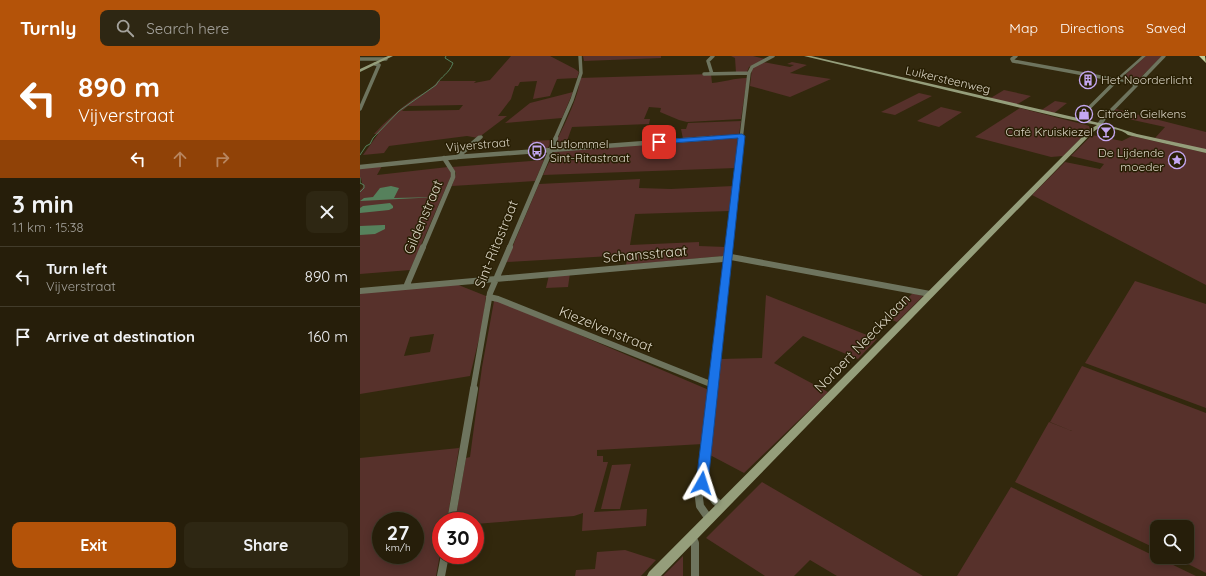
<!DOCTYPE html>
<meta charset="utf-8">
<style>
body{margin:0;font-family:Quicksand,sans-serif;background:#2e2713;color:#f1f3f6;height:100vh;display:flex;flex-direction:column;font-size:15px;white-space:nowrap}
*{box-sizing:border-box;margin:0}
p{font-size:13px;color:#a4a29c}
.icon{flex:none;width:22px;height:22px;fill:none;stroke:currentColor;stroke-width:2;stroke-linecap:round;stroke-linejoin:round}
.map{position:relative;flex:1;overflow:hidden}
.details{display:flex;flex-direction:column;background:#261e0a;width:360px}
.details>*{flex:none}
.banner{background:#b45309;color:#fff;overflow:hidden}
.buttons{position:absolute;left:790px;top:464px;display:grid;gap:8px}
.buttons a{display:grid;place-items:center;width:44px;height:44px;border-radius:8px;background:#261e0a;box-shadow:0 2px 10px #0003,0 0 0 1px #423c2b;font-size:20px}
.speed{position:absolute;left:12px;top:456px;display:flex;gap:8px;font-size:20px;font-weight:700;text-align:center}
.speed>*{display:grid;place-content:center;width:52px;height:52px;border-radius:50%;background:#261e0a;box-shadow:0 2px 10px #0003,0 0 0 1px #423c2b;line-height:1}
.speed small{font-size:10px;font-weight:400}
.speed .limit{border:6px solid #d22;background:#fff;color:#111}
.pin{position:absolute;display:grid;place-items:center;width:34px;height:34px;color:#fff;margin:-17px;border-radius:8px;box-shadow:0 2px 6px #0006}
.me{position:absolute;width:44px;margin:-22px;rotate:6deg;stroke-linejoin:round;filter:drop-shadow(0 0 3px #0008)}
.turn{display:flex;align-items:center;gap:14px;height:84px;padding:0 12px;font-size:18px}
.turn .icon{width:52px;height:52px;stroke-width:2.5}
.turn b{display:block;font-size:28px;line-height:34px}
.lanes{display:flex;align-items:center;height:38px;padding:0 12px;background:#0003;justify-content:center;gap:20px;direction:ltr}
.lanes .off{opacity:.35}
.round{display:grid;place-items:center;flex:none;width:42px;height:42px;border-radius:8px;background:#2e2713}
.head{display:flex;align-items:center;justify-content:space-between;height:68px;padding:0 12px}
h1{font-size:24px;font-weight:700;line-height:30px}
.primary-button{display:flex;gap:8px;margin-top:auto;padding:8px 12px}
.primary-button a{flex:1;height:46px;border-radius:8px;background:#b45309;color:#fff;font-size:16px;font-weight:700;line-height:46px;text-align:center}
.primary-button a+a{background:#2e2713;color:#f1f3f6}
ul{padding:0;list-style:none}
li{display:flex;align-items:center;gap:12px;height:60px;padding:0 12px;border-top:1px solid #423c2b}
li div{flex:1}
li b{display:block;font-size:15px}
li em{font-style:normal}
header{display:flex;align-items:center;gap:24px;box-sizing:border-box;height:56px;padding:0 20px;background:#b45309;color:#fff}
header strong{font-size:19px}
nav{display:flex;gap:22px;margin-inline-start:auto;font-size:14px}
.search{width:280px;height:36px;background:#2e2713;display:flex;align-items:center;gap:10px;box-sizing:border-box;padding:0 14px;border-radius:8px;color:#a4a29c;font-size:15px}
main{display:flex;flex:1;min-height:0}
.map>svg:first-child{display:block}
.green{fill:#57312b;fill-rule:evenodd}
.water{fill:#56815c}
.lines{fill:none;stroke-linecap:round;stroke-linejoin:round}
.stream{stroke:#56815c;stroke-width:1}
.minor-far3{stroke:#6e745e;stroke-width:3.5}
.minor-far2{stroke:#6e745e;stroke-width:4.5}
.minor-far1{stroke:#6e745e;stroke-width:6}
.minor{stroke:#6e745e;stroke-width:8}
.tertiary{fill:#6e745e;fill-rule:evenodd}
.secondary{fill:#959e7b;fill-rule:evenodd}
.trunk{fill:#c1cd9b;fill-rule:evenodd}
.route{fill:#1a73e8;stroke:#114b97}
.labels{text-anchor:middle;stroke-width:3;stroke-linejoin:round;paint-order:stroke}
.far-street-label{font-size:12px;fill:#dad4c4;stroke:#281f04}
.far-poi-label{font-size:12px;fill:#dad4c4;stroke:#281f04;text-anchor:start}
.street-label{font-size:14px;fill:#dad4c4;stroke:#281f04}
</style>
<header>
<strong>Turnly</strong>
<div class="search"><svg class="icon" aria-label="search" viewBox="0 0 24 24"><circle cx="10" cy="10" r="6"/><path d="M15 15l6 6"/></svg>Search here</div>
<nav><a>Map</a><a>Directions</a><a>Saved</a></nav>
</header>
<main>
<section class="details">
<div class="banner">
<div class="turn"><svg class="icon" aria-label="left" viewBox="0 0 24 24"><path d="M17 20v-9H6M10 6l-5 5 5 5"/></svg><div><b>890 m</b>Vijverstraat</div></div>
<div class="lanes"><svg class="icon" aria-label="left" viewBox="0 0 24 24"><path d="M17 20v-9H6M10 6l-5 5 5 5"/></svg><svg class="icon off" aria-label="ahead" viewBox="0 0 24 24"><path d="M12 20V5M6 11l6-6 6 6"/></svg><svg class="icon off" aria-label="right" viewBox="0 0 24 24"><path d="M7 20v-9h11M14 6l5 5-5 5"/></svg></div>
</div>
<div class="head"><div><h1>3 min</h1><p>1.1 km · 15:38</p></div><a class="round"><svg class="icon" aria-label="close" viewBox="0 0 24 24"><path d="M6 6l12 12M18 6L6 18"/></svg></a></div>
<ul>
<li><svg class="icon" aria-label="left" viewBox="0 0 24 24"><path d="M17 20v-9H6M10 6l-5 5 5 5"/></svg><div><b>Turn left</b><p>Vijverstraat</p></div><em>890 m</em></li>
<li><svg class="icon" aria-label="arrive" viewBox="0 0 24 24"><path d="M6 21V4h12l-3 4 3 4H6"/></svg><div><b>Arrive at destination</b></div><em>160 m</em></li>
</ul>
<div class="primary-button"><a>Exit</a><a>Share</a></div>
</section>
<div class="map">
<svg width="846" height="520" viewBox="0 0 846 520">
<rect width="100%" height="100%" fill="#32280d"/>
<path class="green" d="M151,0H190L215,13L219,16L217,22L197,23L190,40L173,43L177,25L160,26L158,30H155L151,43L138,60H147L118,82L107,80L29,90L24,97L3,99L18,78H14C26,65 38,54 52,44C61,38 71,34 78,25H116L114,27L130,24ZM103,49L99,54L42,55L48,50Z
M223,0H301V2L224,5Z
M371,0H393L405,3L389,11L387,16L376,17L375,2Z
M786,0H802L776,26L763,23L765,19Z
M403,6L430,11L434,9L427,8L432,6L447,9L430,17L471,23L430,41L390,30L392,12Z
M351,18L352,27C364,26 374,22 387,22L381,63L327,66L319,64L300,56L301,52L289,51L284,63H290L289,68L212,71L208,82L207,92H193C200,77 222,36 219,22Z
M644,34L671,40L656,49L629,43Z
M213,36L202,62L145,67L170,47Z
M559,37L572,40L535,59L521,56Z
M695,45L707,47L693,58L680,55Z
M581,51L602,56L579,71L557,65Z
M660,52L726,69L729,70L730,73L703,100L691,101L615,81Z
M756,53L846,76V94L795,82L805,71L750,59Z
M381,65L379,79L323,83L321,73H326L328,67Z
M732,79L762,85L772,80L846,97V229L672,139L705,106L740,113L744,108L711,100Z
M376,81L380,82L376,112L183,119L194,96Z
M193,84L187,93L170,94L172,85Z
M184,104L175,125L92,130L96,117L92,111Z
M22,110L17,119L88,111L92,118L50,214L0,218V134L3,131L1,122H0V112Z
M280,123L279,132L311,133L373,130L370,155L275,158L270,189L339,186V190L366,191V198L363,200L266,209L268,199L146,206L179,128Z
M210,217L208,231L186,232L189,219Z
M775,225L846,248V352L725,307Z
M96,228L126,240L123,266L110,320L0,338V236ZM74,278L70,296L44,300L50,281Z
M553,237L563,240L537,266L527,262Z
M406,239L517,283L498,303L443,280L414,307L468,336L384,417L350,399L360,303L402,302Z
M134,245H140L349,334L343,388L237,394V400H243V406H248L234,456L287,453L286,470L222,475L223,457L214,460L115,468V465H95L106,402L110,401L122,311Z
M722,310L846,357V517L814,501H827V471H797V493L655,426L689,366L712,375L690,366Z
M99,392L87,465H81V493L76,520H0V402ZM21,465H55V499H21Z
M271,408L260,453H241L252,409Z
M402,426L563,520H477L450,504L434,520H405L346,482Z
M651,431L836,520H597Z
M265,494L296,504L281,520H215L216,514L235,513L237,496Z
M323,500V520H303Z"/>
<path class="water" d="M31,130L39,132L34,142L78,141L0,145L4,142L13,141L20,132Z
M30,147L33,150V152L29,154L0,157V152L3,150Z
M23,169H25V173L15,178L0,179V170Z"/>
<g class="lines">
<path class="stream" d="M0,99L6,90L10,88L13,82L39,55L76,29C81,20 89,18 93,7L85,2L86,0
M0,122V127L4,129V132L0,136"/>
<path class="minor-far3" d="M656,0L652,3L653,5L757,24
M0,3H26
M344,18L389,17
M352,18L348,5L353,0
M773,27L779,26L804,0
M730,51L757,24
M0,53L19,9L15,8
M118,83L121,81
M195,83L212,44L221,17L220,0
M338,83L382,80
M381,83L389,17L392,11L413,0"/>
<path class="minor-far2" d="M97,101L119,82
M0,111L97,101L352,82
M63,192L93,121V116L84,102
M149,192L196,82
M369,192L382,82"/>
<path class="minor-far1" d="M46,231L63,191
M0,235L363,203L371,201L570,238
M129,241L138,243L353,329
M113,334L130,237L150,191
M353,334L369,191"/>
<path class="minor" d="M342,427L355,445L362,450
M349,463L340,450L339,442L353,333
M91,465L114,333
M332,480L335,487V520
M81,520L85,499"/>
<path class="tertiary" d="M782,0H786L760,23L775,26L778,30L746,63L742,69H738L737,68L742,61L773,30L772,28L755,24Z"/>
<path class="secondary" d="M28,0H33L0,16V13Z
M444,0H451L748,69L777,78L846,93V97L768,79C762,73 747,72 738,70L740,71L733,76L301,520H287L289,516L729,74L737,69L703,62Z"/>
<path class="trunk" d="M839,0H845L846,7Z"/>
</g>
<path class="route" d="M382,78L385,80L348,427L346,431L342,432L338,431L336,427L378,82L299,88L296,86L299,84Z"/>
<defs>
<g id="building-ring" transform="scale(0.9)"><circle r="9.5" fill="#281f04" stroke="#c4a7f1" stroke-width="1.5"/><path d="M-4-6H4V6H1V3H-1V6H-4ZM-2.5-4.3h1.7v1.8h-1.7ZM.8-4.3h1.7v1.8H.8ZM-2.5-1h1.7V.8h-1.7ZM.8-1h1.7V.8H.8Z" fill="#c4a7f1"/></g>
<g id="shop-ring" transform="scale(0.9)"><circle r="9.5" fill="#281f04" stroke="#c4a7f1" stroke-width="1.5"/><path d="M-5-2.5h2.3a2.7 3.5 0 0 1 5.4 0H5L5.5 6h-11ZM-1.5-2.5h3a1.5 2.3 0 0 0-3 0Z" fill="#c4a7f1"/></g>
<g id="bar-ring" transform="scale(0.9)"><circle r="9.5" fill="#281f04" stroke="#c4a7f1" stroke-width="1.5"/><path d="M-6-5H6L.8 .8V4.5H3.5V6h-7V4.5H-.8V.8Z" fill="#c4a7f1"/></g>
<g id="bus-ring" transform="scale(0.9)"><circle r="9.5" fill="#281f04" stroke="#c4a7f1" stroke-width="1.5"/><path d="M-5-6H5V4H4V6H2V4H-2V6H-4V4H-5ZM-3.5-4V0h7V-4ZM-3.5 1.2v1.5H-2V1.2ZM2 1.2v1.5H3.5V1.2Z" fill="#c4a7f1"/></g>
<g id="sight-ring" transform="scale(0.9)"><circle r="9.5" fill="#281f04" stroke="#c4a7f1" stroke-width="1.5"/><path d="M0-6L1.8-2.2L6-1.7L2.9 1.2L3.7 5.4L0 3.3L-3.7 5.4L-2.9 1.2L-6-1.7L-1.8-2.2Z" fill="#c4a7f1"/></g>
</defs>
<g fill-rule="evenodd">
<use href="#building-ring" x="728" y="24"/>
<use href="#shop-ring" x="724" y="58"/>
<use href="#bar-ring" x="746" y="76"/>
<use href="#bus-ring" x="177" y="95"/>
<use href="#sight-ring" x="817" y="104"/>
</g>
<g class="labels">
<g class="far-street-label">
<text transform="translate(588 24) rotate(13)" y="4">Luikersteenweg</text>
<text transform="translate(118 89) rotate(-5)" y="4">Vijverstraat</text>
</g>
<g class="far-poi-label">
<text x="741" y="28">Het Noorderlicht</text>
<text x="737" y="62">Citroën Gielkens</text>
<text x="733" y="80" text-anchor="end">Café Kruiskiezel</text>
<text x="190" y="92">Lutlommel<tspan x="190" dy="14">Sint-Ritastraat</tspan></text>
<text x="804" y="101" text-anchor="end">De Lijdende<tspan x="804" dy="14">moeder</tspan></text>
</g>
<g class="street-label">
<text transform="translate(63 161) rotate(-67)" y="5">Gildenstraat</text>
<text transform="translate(136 188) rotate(-68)" y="5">Sint-Ritastraat</text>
<text transform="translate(285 198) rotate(-5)" y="5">Schansstraat</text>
<text transform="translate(246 273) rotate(22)" y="5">Kiezelvenstraat</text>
<text transform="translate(502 287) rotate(-46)" y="5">Norbert Neeckxlaan</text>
</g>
</g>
</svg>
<div class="buttons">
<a><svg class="icon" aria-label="search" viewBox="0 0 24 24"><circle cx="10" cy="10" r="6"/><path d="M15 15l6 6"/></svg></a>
</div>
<div class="speed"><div>27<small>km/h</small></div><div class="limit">30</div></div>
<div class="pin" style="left:299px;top:86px;background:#d93025"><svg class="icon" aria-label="arrive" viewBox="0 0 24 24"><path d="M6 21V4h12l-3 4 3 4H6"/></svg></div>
<svg class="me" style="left:342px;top:427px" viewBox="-20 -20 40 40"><path d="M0-17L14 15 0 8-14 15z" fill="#1a73e8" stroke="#fff" stroke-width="4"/></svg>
</div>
</main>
